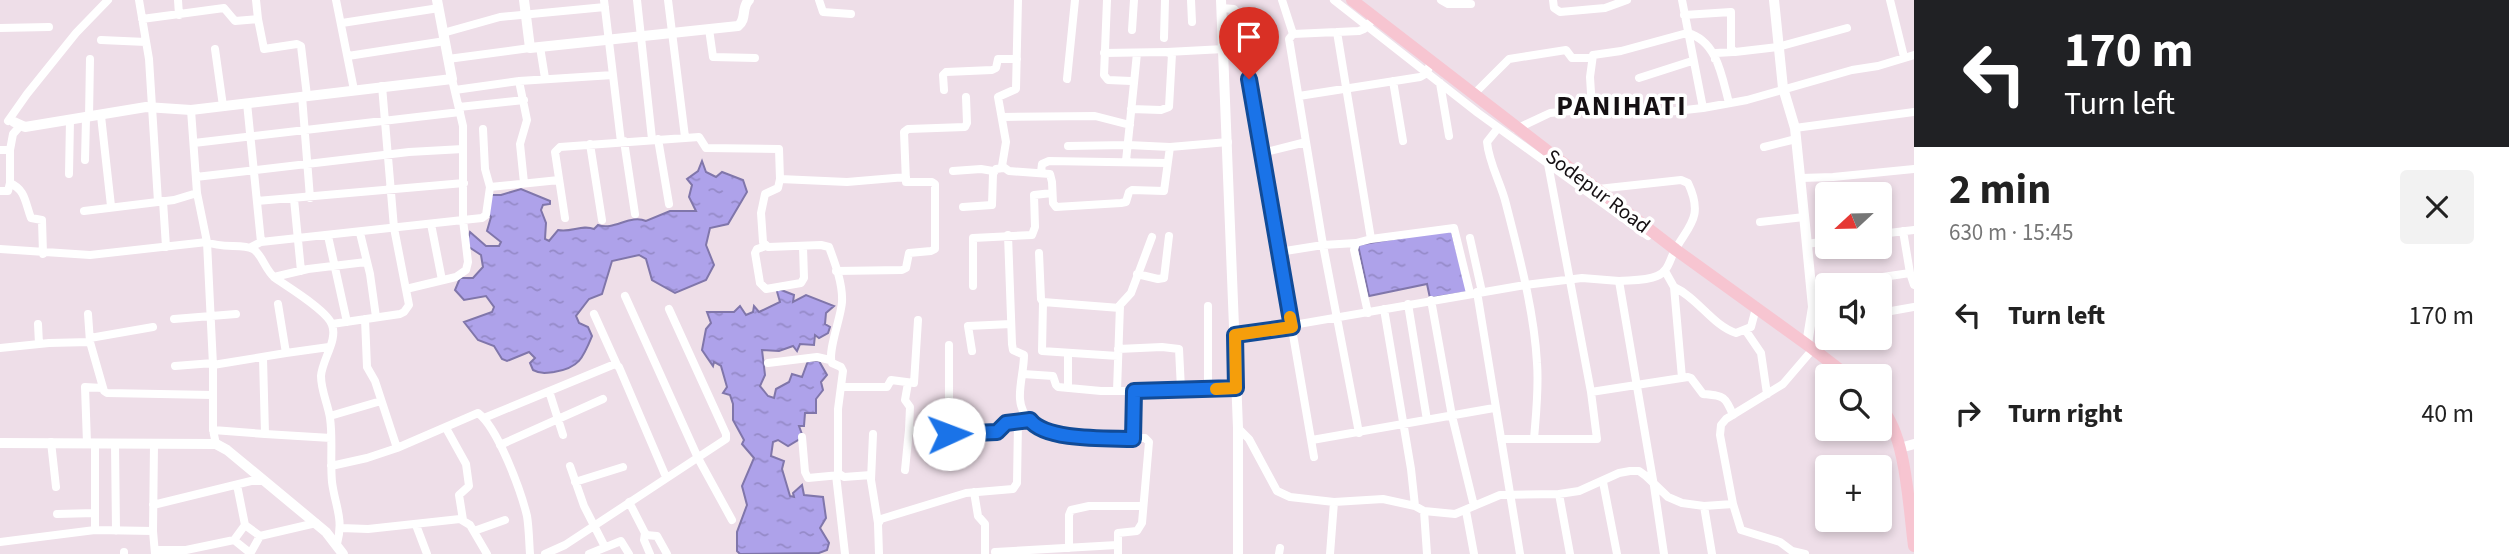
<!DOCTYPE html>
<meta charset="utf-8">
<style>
body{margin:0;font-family:"Source Sans 3",sans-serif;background:#f2f2f2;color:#222;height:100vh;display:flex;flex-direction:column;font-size:26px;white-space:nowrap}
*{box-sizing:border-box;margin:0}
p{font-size:23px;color:#767676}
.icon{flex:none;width:38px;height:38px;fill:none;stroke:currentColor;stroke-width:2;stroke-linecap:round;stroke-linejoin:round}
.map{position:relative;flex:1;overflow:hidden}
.sheet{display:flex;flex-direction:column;background:#fff;width:595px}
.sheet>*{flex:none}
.guide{background:#202124;color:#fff;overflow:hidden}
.needle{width:46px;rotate:248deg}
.controls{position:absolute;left:1815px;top:182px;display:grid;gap:14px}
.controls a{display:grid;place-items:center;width:77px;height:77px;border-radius:7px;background:#fff;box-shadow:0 4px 10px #0003;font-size:35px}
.pin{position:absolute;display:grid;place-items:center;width:60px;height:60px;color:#fff;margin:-72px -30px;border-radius:50% 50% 50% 0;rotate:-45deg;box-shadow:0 0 7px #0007}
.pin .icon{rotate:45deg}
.me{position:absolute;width:77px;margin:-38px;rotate:88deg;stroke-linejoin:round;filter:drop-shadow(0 0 5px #0008)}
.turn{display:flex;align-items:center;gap:24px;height:147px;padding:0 35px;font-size:32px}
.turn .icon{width:91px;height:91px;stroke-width:2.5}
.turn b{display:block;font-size:49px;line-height:60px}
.round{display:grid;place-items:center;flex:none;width:74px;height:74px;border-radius:7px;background:#f2f2f2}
.head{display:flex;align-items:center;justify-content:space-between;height:119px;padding:0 35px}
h1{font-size:42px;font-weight:700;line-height:52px}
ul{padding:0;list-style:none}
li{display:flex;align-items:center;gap:21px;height:98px;padding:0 35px}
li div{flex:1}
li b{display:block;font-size:26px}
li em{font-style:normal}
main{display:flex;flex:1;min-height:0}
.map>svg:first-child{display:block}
.water{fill:url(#water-ripples);stroke:#8076aa;stroke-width:2}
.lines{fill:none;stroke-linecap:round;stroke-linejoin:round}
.minor{stroke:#fff;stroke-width:8}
.tertiary{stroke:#fff;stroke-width:10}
.primary{stroke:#f7c5d1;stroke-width:12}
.route-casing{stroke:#114b97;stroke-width:18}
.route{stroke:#1a73e8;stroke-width:12}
.slow{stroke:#f59e0b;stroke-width:12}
.labels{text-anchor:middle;stroke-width:7;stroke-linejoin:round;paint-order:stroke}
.street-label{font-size:21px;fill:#151013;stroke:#fff}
.district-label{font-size:28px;font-weight:bold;letter-spacing:2px;fill:#151013;stroke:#fff}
</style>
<main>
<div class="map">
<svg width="1914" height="554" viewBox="0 0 1914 554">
<defs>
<pattern id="water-ripples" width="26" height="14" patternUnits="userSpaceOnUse" patternTransform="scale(1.75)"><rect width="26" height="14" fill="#aea2ea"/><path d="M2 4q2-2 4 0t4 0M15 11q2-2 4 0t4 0" fill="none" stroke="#958ac8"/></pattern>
</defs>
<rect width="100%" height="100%" fill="#eedee8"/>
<path class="water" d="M702,161L706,172L716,177L722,172L743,180L747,192L728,224L710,228L706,245L714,265L706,280L675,293L652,280L646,259L639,255L612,261L602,294L589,299L576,316L579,323L588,327L592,336C583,358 579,368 554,372C546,373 541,374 533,370L530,363L535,358L529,352L507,361L502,359L494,346L478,340L464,322L492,312L494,307L486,296L464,300L455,290L460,278H473L483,267L481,255L466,245L470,232L486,246H499L501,242L487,231L491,217L486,211L489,195H501L521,189L550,201V204L543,205L541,210L546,223L545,239L549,241L558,230C571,233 582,224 594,229L598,225C614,231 630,214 646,221L670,211H696L689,197L692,185L687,179L698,171Z
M1451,229L1468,292L1430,298L1427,284L1369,296L1358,245Z
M776,288L794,295L793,302L806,295L834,306L826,313L825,324L830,327L828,333L819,338L815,335L814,345L800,344L797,351L793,346L779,351L762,350L765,375L760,386L768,396L774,398L776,389L789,382L792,374L802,377L808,361H819L827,375L821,382L823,390L816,399V413H805L804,426H799L803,437L788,446L778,440L773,442L771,456L784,461L782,469L790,496L794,497L793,493L802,485L804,495L823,497L826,518L820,528L829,543L827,550L819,553L740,554L737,551V532L747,505L742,486L754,458L742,444L744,440L733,420V404L730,395L723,393L727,387L721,366L714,362L713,366L702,350L706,329L711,323L707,312H734L740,306L746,315L753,312L754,306L759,312L780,302Z"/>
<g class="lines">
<path class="minor" d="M139,0L149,59L158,202
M178,0L179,15
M256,0L258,19
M336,0L354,90
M604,0L621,142
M637,0L652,139
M668,0L685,137
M819,0L823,12L851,14
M1018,0L1016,89L998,97L1006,142L1002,166L1009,171L1050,174L1052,182L1053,203L1056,207L1121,203L1126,202L1129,192L1132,190L1164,191L1170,147L1228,142
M1107,0L1104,75L1108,80L1131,81L1134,83L1126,161
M1191,0L1192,22
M1282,0L1293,34
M1334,0L1478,113L1648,236
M1441,0L1448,4H1471
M1553,0L1554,8L1560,12L1605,8L1627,0
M1890,0L1904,57
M1221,8L1234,9L1238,14L1314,457
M1684,15L1731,12V49L1735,52L1778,47L1847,28
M142,19L224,8L235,21L258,19L264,49L297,44L301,46L307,96
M342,23L439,8
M0,28L49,27
M709,29L713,57L755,58
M1132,30L1134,0
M1337,32L1371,239
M443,33L500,17L605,7
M1164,38L1165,0
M101,40L146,42
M540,47L545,78
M215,49L223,106
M1167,52L1224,49
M1104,53L1166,52L1172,54L1169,107L1161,110L1131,109
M348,56L445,41
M448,59L530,48
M1715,59L1716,53L1733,52
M1639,78L1692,61
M1067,79L1075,0
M519,81L527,120L520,144L524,183
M1393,81L1403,141
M1134,83L1137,53
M1440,83L1449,136
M455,90L519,81L613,75
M944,90L943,75L946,72L992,70L996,68L998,59H1017
M1474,94L1509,59L1566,50L1572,58H1591
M302,96L310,198
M1299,96L1420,77L1427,73L1431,61
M247,103L261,242
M459,107L524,100
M1703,108L1747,100L1852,70L1878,66L1914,55
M1592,109L1649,114L1703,108L1682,0
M191,110L197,193
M101,116L111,206
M89,117L90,59
M1002,117L1095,116L1130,125
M8,121L27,94L76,33L108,0
M1498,128L1487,142C1489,164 1501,183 1506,204C1519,255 1534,310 1537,363C1539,388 1536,414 1534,439
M1795,128L1914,112
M483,129L485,169L490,187
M1516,129L1550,113L1592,109L1590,77L1593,55L1621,51L1687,33C1717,40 1722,77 1729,103
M658,139L669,204
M624,141L635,214
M194,143L460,112
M590,144L602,220
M1068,146L1128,145L1170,147
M1764,147L1796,139
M0,150H10V183C26,190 25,203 31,218L42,220L43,254
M10,150L13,134L21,125
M1262,153L1306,142
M85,160L86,118
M1548,164L1591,392L1688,377L1691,378L1703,394C1723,396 1725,395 1733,415
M953,171L981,169L993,171
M1041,172L1042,164L1049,161L1167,163
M69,174L70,120
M196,177L409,152L463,149
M1801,178L1833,177L1914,169
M780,179L778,188L765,194L761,213L763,242L768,247L821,245L829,247C835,263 843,284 842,302C841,318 827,352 832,363L841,367L843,371L838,409V473L844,477L871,475
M1598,189L1681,180L1688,183C1705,219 1687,226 1673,254C1669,263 1667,272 1657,276C1646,281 1631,280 1619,281L1654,486L1664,554
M0,191H8L10,183
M294,199L301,271
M163,201L166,247
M257,201L464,183
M963,207L992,205L993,174L996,169L1003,168
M84,211L174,200L197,193L207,242C222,249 243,243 253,249C262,254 265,270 275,278C288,287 328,311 332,325C338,340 322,360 321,376C321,391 328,404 330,418C333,439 330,460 332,482C335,506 344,518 337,544
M565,218L555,152L560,147L699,137L706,148L779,149L780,179L847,182L906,177
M1760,222L1804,217
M431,224L442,280
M1903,231L1910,273
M360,233L370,274L376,317
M1880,234L1914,230
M1008,235L1012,344L1013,350L1024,355C1024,370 1019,385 1020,399C1023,444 1101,438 1133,438
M328,236L347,322
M1470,238L1482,292
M1807,244L1827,241
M766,246L757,249L755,253L760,283L766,289L801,283L804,278L803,247
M251,247L261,242L463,220V126L452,79
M0,249L90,255L207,242L213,365V430L216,444
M1279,252L1323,245L1356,243
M1039,253L1041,299L1043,302L1120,308
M836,271L902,270L906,268L909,253L931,251L935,249V184L932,182H906L904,132L908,129L965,127L967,123L966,97
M1665,271L1674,287L1682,378
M1137,274L1158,279L1164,278L1169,236
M274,277L308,269L366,262
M1810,284H1835L1910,273L1914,285
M973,286V238L1032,235L1035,227L1034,195L1052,193
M1674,287C1698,298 1712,325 1736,333L1751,327L1756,308
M406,289L456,277L466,270L468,262L463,220L482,218L486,215L490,187L559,180
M1477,292L1520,554
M625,296L698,458L732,520
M1431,300L1452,416L1474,506
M1043,302L1042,351L1118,356
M278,304L286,353L329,347
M1408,304L1427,420
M1208,306V389
M1384,309L1411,469L1415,506
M1368,313L1354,250L1356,243L1371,239L1454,228L1470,293
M1880,313L1914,307
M88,314L90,342L104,391L107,393L213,395
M594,314L617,365
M174,319L236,314
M365,319L367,367L375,381L397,448
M38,324L39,344
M332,324L400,314L404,312L409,305L394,228L382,86
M1746,331L1761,353L1767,394
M1235,335L1525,285L1582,278L1619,281
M90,338L153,327
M0,348L49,343L90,342
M1118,349L1162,347L1179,349L1181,389
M972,351L968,326L1011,324
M1068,353V388
M263,358L265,434L331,438
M768,363L817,357L830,360
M213,365L286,353
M175,366L213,363
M1023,374L1053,376L1056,385L1058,387L1101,391H1134
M908,383L905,400L910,407L909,430
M841,387H887L891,380L914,383L918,320
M549,391L563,435
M1117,391L1120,305L1131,293L1152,237
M330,416L381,401
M484,418L615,364L619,367L666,477
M446,428L466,464L469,486L459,495L463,520
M1238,428L1249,439L1277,491L1290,497L1334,502L1383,499L1415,506L1424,511L1455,514L1500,495L1559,494L1579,491L1619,473L1630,471H1639L1646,476L1668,497L1682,503L1704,506L1733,504L1720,435L1721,425L1726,419L1783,384L1813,349
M213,430L265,434
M1359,433L1323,245L1289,39L1293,34L1359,31L1364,29L1375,17
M873,434L871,480L878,523
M949,434V345
M802,437L805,472L808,478L840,475
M1501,439H1597L1591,392
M1312,440L1494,408
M51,442L56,487
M87,443L85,387L102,388
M115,444L116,531
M154,444L153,531L155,554
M500,445L603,399
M331,466L367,458L397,448L478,413C498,428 521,491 527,516C529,528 529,541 530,554
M570,466L584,506L605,547
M905,470L909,430L949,434L997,432L1006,423L1018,422
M836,475L845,554
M575,482L623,467
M1603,482L1617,554
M237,485L245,525L260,536L250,554
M974,492L978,516L985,524V554
M1559,494L1570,554
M629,502L646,535L657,536L667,554
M1733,504L1741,530L1780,542L1792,551L1805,554
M153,505L251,481H265
M1704,506L1712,554
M1424,511L1427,554
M1466,511L1474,554
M57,514L95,513
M245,525L234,540L249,552
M416,525L427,554
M341,528L368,529L460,519L470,525L487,554
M95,530L153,531
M474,531L505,520
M645,533L644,540L650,554
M260,536L316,523
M0,542L95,530V443
M1069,548V515L1071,510L1089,506H1143
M155,550H186L234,540
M124,552V554
M995,552L1117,545
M545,554L565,545L726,439V434L669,309
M589,554L621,541L629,554
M879,554L878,524L881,519L966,493L1013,489L1017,483L1018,422L1030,420
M1118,554V533L1137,531L1142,523L1149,442L1145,438H1133L1134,391L1236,388
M1279,554L1280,548
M1330,554L1334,502"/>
<path class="tertiary" d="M524,0L530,48L738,26C747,20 741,7 749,0
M1221,0L1238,428V554
M1774,0L1783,88L1795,128L1806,235L1813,307L1807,344
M14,122L25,127L146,107L191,110L452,79L437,0
M0,443L216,444L227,450L326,532L343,554
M1900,448L1914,444"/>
<path class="primary" d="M1352,0L1676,250L1813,349L1848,376
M1880,407C1906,432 1909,509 1914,546"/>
</g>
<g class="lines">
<g class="route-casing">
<path id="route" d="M949,434L997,432L1006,423L1030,420C1046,441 1107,438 1133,439L1134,391L1236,388L1235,335L1292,327L1249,79"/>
</g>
<use href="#route" class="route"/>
<path class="slow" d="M1216,389L1236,388L1235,335L1292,327L1290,317"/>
</g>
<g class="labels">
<g class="street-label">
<text transform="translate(1598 191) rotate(37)" y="7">Sodepur Road</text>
</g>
<g class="district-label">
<text x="1622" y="115">PANIHATI</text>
</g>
</g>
</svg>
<div class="controls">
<a><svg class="needle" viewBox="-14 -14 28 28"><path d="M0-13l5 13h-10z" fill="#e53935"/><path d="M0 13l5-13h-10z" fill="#767676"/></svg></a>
<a><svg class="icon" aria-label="sound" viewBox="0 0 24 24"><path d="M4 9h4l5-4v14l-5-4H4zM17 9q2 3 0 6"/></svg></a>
<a><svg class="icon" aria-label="search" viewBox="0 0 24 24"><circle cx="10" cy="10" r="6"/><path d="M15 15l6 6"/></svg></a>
<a>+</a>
</div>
<div class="pin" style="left:1249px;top:79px;background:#d93025"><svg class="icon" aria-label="arrive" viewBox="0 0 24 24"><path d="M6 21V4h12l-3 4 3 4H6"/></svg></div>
<svg class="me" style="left:949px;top:434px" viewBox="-20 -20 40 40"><circle r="19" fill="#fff"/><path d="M0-13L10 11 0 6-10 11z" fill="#1a73e8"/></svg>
</div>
<section class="sheet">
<div class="guide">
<div class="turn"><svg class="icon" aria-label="left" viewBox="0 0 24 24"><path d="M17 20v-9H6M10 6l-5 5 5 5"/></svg><div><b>170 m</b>Turn left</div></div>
</div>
<div class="head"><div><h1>2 min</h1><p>630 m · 15:45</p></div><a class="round"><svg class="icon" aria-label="close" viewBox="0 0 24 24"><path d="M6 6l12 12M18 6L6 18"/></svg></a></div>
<ul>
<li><svg class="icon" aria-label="left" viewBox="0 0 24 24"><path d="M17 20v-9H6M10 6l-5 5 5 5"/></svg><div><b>Turn left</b></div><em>170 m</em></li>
<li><svg class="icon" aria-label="right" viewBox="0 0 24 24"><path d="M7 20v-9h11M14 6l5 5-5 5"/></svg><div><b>Turn right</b></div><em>40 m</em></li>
</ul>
</section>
</main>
